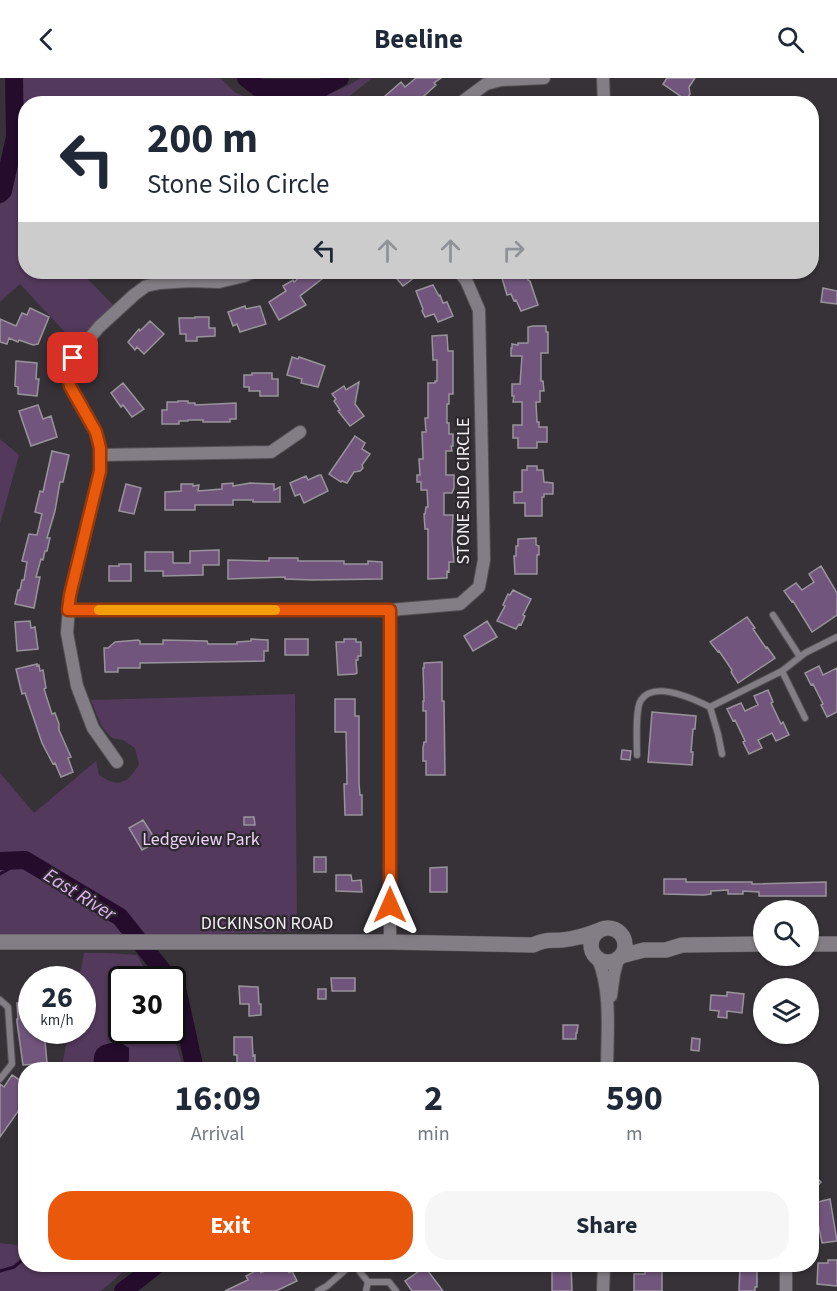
<!DOCTYPE html>
<style>
body{margin:0;font-family:"Source Sans 3",sans-serif;background:#f6f6f7;color:#1f2937;height:100vh;display:flex;flex-direction:column;font-size:22px;white-space:nowrap}
*{box-sizing:border-box;margin:0}
p{font-size:20px;color:#747a83}
.icon{flex:none;width:33px;height:33px;fill:none;stroke:currentColor;stroke-width:2;stroke-linecap:round;stroke-linejoin:round}
.map{position:relative;flex:1;overflow:hidden}
.details{position:absolute;left:18px;top:984px;width:801px;height:210px;display:flex;flex-direction:column;background:#fff;border-radius:24px;box-shadow:0 2px 4px #0004}
.details>*{flex:none}
.banner{position:absolute;left:18px;top:18px;width:801px;height:183px;border-radius:24px;box-shadow:0 2px 4px #0004;background:#fff;color:#1f2937;overflow:hidden}
.fabs{position:absolute;left:753px;top:822px;display:grid;gap:12px}
.fabs a{display:grid;place-items:center;width:66px;height:66px;border-radius:50%;background:#fff;box-shadow:0 2px 4px #0004;font-size:30px}
.speed{position:absolute;left:18px;top:888px;display:flex;gap:12px;font-size:30px;font-weight:700;text-align:center}
.speed>*{display:grid;place-content:center;width:78px;height:78px;border-radius:50%;background:#fff;box-shadow:0 2px 4px #0004;line-height:1}
.speed small{font-size:15px;font-weight:400}
.speed .limit{border:3px solid #111;border-radius:9px;background:#fff;color:#111}
.pin{position:absolute;display:grid;place-items:center;width:51px;height:51px;color:#fff;margin:-26px;border-radius:12px;box-shadow:0 3px 9px #0006}
.me{position:absolute;width:66px;margin:-33px;rotate:0deg;stroke-linejoin:round;filter:drop-shadow(0 0 4px #0008)}
.turn{display:flex;align-items:center;gap:21px;height:126px;padding:0 30px;font-size:27px}
.turn .icon{width:78px;height:78px;stroke-width:2.5}
.turn b{display:block;font-size:42px;line-height:51px}
.lanes{display:flex;align-items:center;height:57px;padding:0 30px;background:#0003;justify-content:center;gap:30px;direction:ltr}
.lanes .off{opacity:.35}
.eta{display:flex;justify-content:space-evenly;align-items:center;height:102px;text-align:center}
.eta b{font-size:36px;font-weight:700;line-height:42px}
.cta{display:flex;gap:12px;margin-top:auto;padding:12px 30px}
.cta a{flex:1;height:69px;border-radius:24px;background:#ea580c;color:#fff;font-size:24px;font-weight:700;line-height:69px;text-align:center}
.cta a+a{background:#f6f6f7;color:#1f2937}
header{display:flex;justify-content:space-between;align-items:center;height:78px;padding:0 30px;background:#fff;font-size:27px;font-weight:700}
.map>svg:first-child{display:block}
.green{fill:#53395c}
.water{fill:#250c2d}
.lines{fill:none;stroke-linecap:round;stroke-linejoin:round}
.stream{stroke:#250c2d;stroke-width:3}
.river{stroke:#250c2d;stroke-width:18}
.building{fill:#71557c;stroke:#99949b;stroke-width:1.5}
.service-casing{stroke:#555256;stroke-width:8}
.minor-casing{stroke:#555256;stroke-width:14}
.tertiary-casing{stroke:#555256;stroke-width:16}
.service{stroke:#837e85;stroke-width:6}
.minor{stroke:#837e85;stroke-width:12}
.tertiary{stroke:#837e85;stroke-width:15}
.route-casing{stroke:#983908;stroke-width:15}
.route{stroke:#ea580c;stroke-width:10}
.slow{stroke:#f59e0b;stroke-width:10}
.labels{text-anchor:middle;stroke-width:4.5;stroke-linejoin:round;paint-order:stroke}
.street-label{font-size:18px;fill:#f3f0f4;stroke:#2c282e}
.park-label{font-size:18px;fill:#edd2f8;stroke:#2c282e}
.water-label{font-size:20px;font-style:italic;fill:#e2b4f3;stroke:#2c282e}
</style>
<header><svg class="icon" aria-label="back" viewBox="0 0 24 24"><path d="M15 5l-7 7 7 7"/></svg>Beeline<svg class="icon" aria-label="search" viewBox="0 0 24 24"><circle cx="10" cy="10" r="6"/><path d="M15 15l6 6"/></svg></header>
<div class="map">
<svg width="837" height="1213" viewBox="0 0 837 1213">
<rect width="100%" height="100%" fill="#373238"/>
<path class="green" d="M17,0H220L235,14L257,25L26,26V194H81L113,227L76,266L20,206L0,224V127C24,90 18,42 17,0Z
M361,0H372L341,25H295C321,19 339,14 361,0Z
M0,361L19,377L0,446Z
M295,616L297,853L126,859L0,856V695L34,735L96,683L99,697C118,710 128,706 139,686L135,670L123,662L112,660L102,649L91,622Z
M84,875H107L137,877L150,901L122,902V952L172,953L182,985V991L61,992L69,953L82,952V902L79,901Z
M0,1165L25,1168L26,1186L131,1187L101,1213H0Z"/>
<path class="water" d="M120,964L129,970V982L126,991H94C92,969 99,966 120,964Z"/>
<g class="lines">
<path class="stream" d="M0,796L25,782
M0,1193L14,1189L26,1179"/>
<path class="river" d="M246,0L259,10H322L340,0
M0,116L3,113L15,59L14,0
M0,783L25,782L120,839L170,902
M172,904L177,910L195,992
M123,1213L158,1186"/>
</g>
<path class="building" d="M416,0H441L434,5L436,7L424,18L408,26H376L401,4L405,9Z
M667,0H695L689,9L690,16L686,22L663,6Z
M306,194H331L300,218L306,227L279,242L269,224L286,213L283,208L293,202L294,204Z
M391,194H422L403,208Z
M518,194L520,199L526,197L528,202L530,203L538,227L521,233L516,222L514,223L511,216L507,217L502,200Z
M433,207L439,218L440,217L443,225L447,224L453,238L438,244L434,236L425,239L422,233L423,231L416,213Z
M823,210L837,213V226L821,224Z
M245,228L246,231L260,228L266,246L240,254L237,246L233,248L228,234Z
M30,230L49,239L38,266L33,267L19,262L18,264L9,260L7,266L0,264V241L16,248L22,235L27,237Z
M195,239H209V250H215V258L197,259V263H186V256H180L179,240H195Z
M150,243L164,256L144,276L137,269L135,272L128,264L139,251L140,253Z
M533,248H546V254H548V275H541V303H543L544,313H540V324H536L537,344H539V349H547V364H537V370H518V360H513V347H522V324H513L514,318H512V306H520L522,278H511V270H512V266L518,267V265H528V249Z
M447,257L448,273H453V316H449V326H447V345H449V356H453V368H451L452,373H446V397H454V410L452,415H444V437H453L452,462L454,484H449V494L447,493V500L428,501V451H425L424,436H425L426,429H428L427,412H421V404H417V397H420L419,381H423L422,354H426L425,340H428V305H435V303H437V282H433L432,258Z
M292,279L298,281L299,279L325,288L318,309L301,305L302,301L287,297Z
M16,283L37,285L36,301H39L37,318L18,316V309L15,308Z
M252,295H272V301H278V318H260V313H249V309H244V297H252Z
M359,304L355,326L364,338L350,348L338,333L340,332L334,323L336,321L332,316L344,308L346,312Z
M123,305L144,331L132,339L123,327L121,329L111,315Z
M178,323H188V325H195V327L236,325V341H230V344H203V342H188V343H179V346H162V332H167V324H178Z
M38,327L43,341L51,338L57,359L31,368L19,333Z
M355,358L365,365L362,371L370,376L362,387L363,390L360,393L354,394L347,405L342,403L341,404L329,396Z
M52,373L69,377L63,404H60L55,433L47,460H50L47,473H45L43,482L41,481L36,499H40L34,530L15,526L18,512H20L22,502H24L27,484L22,483L29,456L37,457L42,436L35,434L40,413L43,414Z
M527,388H537V392H543L544,404L553,405V416H544V419H542V438H525V425H514V414H522V392H527Z
M319,397H321L328,413L304,425L300,416L295,418L290,405L306,398L308,402Z
M233,405V408L250,405L274,406V412L280,409V424H253V422H233V427H195V432H165V414L181,413V406H193V408L199,407L198,413L222,411V406Z
M126,406L141,410L134,436L119,433Z
M536,460V467L539,468V477H537V496H515L514,478H516V468H518V461Z
M219,472V487H203V497L163,498V493H145V474H173V485H190V473Z
M269,480H298V483H344V486H368V483L382,484V501L312,502L285,501V499L228,501V482L269,483Z
M119,486H131V503H109V488H119Z
M821,488L837,515V537L812,554L793,523L792,524L784,513L796,505L802,512L814,504L809,496Z
M513,512L531,521L523,537L525,538L521,547L519,546L516,551L497,543L505,528L503,527L508,516L510,517Z
M747,539L755,550L753,551L766,570L767,569L775,580L738,605L731,594L732,592L719,573L718,574L710,564Z
M30,543L31,550L35,549L38,571L17,573L15,544Z
M487,543L497,559L473,573L464,558Z
M251,561L268,562V573H264V583L140,585V590H118V594H105L104,570H108L115,564L138,562L140,563V566H163V562L207,563L208,566H237V564L251,563Z
M285,561H308V577H285Z
M344,561H356V564H361V578H358V582H356L357,595L355,596L338,597L336,564H344Z
M442,584V623H444L445,697H426V683H423V670L424,664H426V633H423V623H424L423,590H424V585Z
M37,586V588L39,587L40,593L43,592L46,610L44,611L52,636L55,635L59,646V652L71,679L68,680L73,694L61,699L55,685L53,686L42,665L25,615L22,616L16,591Z
M819,588L823,597L837,590V634L827,639L821,627L823,626L813,606L811,607L805,595Z
M768,612L773,624L771,625L781,646L783,644L789,657L776,663L772,655L758,662L762,670L749,676L743,664L745,663L735,642L733,643L727,631L741,625L745,633L758,627L754,618Z
M335,621H355V638H359V705L360,717H362V737H345L344,706H347L346,654H335Z
M652,634L696,638L695,651H693L691,674H693L692,687L648,684Z
M622,672L631,673L630,682L621,681Z
M244,739H254L255,747H244Z
M143,742L157,764L142,772L129,750Z
M314,779H326V794H314Z
M447,789V814H430V790Z
M336,797H351L352,803L361,802L362,814L336,813Z
M664,801H686V804H752V806L826,804V818H759V814L743,813V816H728V812L711,813V816L704,817L664,816Z
M331,900H355V913H332Z
M239,908L258,909L259,926H261V937L249,938V926H240Z
M318,911H326V921H318Z
M727,914L744,916L742,935L727,933V940L718,939L719,933L710,932L711,917L727,918Z
M32,924V952H44L47,985L23,987L17,944V941H18L17,925Z
M563,947H578L577,955H576V961H563Z
M234,959H252L253,978L255,977V990H237V977H234Z
M692,960L700,961L699,973L691,972Z
M12,997L26,1006V1022L0,1059V1006L4,1009Z
M812,1095L821,1104L812,1114Z
M830,1121L837,1163L822,1165L814,1125Z
M828,1182H837V1208L817,1206L818,1185H828Z
M277,1186H285L289,1195L292,1193L297,1203L276,1213H225L248,1202L246,1198L259,1191L261,1195Z
M552,1186H571L572,1213H552Z
M740,1188H757V1209H755V1213H739Z
M425,1189L443,1213H412L405,1203Z
M645,1190H662V1213H634V1196H645Z"/>
<g class="lines">
<g class="service-casing">
<path id="service" d="M773,537L800,579
M782,593L805,640
M710,629L782,593L805,575L837,559
M637,677C637,665 635,631 641,622C654,602 694,621 710,629L718,656L722,676
M0,922L8,929L12,986L0,1001
M354,1186L368,1204L366,1213
M368,1204H389L396,1213
M318,1213L327,1208L352,1186"/>
</g>
<g class="minor-casing">
<path id="minor" d="M603,0L604,26
M459,26L486,6L501,2L544,0
M100,377L271,374L300,354
M68,532H390L460,526L479,509L484,482L479,232L466,202L459,194
M390,532V864
M117,684L93,650L77,608L67,555L70,517L100,393V370L96,354L70,308L67,292L73,280L99,249L134,217L146,208L160,205L190,203L219,204L244,198L253,194
M598,881C612,914 607,957 607,992
M611,918L614,896L618,881
M603,1213L604,1186
M786,1213V1186"/>
</g>
<g class="tertiary-casing">
<path id="tertiary" d="M591 867a17 17 0 1 1 34 0a17 17 0 1 1-34 0Z
M0,864H390L533,867C545,861 550,863 562,862C575,861 587,857 600,852
M808,866H837
M621,878L644,872H666L682,867L764,866"/>
</g>
<use href="#service" class="service"/>
<use href="#minor" class="minor"/>
<use href="#tertiary" class="tertiary"/>
</g>
<g class="lines">
<g class="route-casing">
<path id="route" d="M73,280L67,292L70,308L96,354L100,370V393L70,517L68,532H390V827"/>
</g>
<use href="#route" class="route"/>
<path class="slow" d="M99,532H275"/>
</g>
<g class="labels">
<g class="street-label">
<text transform="translate(463 413) rotate(-90)" y="6">STONE SILO CIRCLE</text>
<text x="267" y="851">DICKINSON ROAD</text>
</g>
<g class="park-label">
<text x="201" y="767">Ledgeview Park</text>
</g>
<g class="water-label">
<text transform="translate(80 816) rotate(32)" y="7">East River</text>
</g>
</g>
</svg>
<div class="fabs">
<a><svg class="icon" aria-label="search" viewBox="0 0 24 24"><circle cx="10" cy="10" r="6"/><path d="M15 15l6 6"/></svg></a>
<a><svg class="icon" aria-label="layers" viewBox="0 0 24 24"><path d="M12 4l9 5-9 5-9-5zM3 14l9 5 9-5"/></svg></a>
</div>
<div class="speed"><div>26<small>km/h</small></div><div class="limit">30</div></div>
<div class="pin" style="left:73px;top:280px;background:#d93025"><svg class="icon" aria-label="arrive" viewBox="0 0 24 24"><path d="M6 21V4h12l-3 4 3 4H6"/></svg></div>
<svg class="me" style="left:390px;top:827px" viewBox="-20 -20 40 40"><path d="M0-17L14 15 0 8-14 15z" fill="#ea580c" stroke="#fff" stroke-width="4"/></svg>
<div class="banner">
<div class="turn"><svg class="icon" aria-label="left" viewBox="0 0 24 24"><path d="M17 20v-9H6M10 6l-5 5 5 5"/></svg><div><b>200 m</b>Stone Silo Circle</div></div>
<div class="lanes"><svg class="icon" aria-label="left" viewBox="0 0 24 24"><path d="M17 20v-9H6M10 6l-5 5 5 5"/></svg><svg class="icon off" aria-label="ahead" viewBox="0 0 24 24"><path d="M12 20V5M6 11l6-6 6 6"/></svg><svg class="icon off" aria-label="ahead" viewBox="0 0 24 24"><path d="M12 20V5M6 11l6-6 6 6"/></svg><svg class="icon off" aria-label="right" viewBox="0 0 24 24"><path d="M7 20v-9h11M14 6l5 5-5 5"/></svg></div>
</div>
<section class="details">
<div class="eta">
<div><b>16:09</b><p>Arrival</p></div>
<div><b>2</b><p>min</p></div>
<div><b>590</b><p>m</p></div>
</div>
<div class="cta"><a>Exit</a><a>Share</a></div>
</section>
</div>
